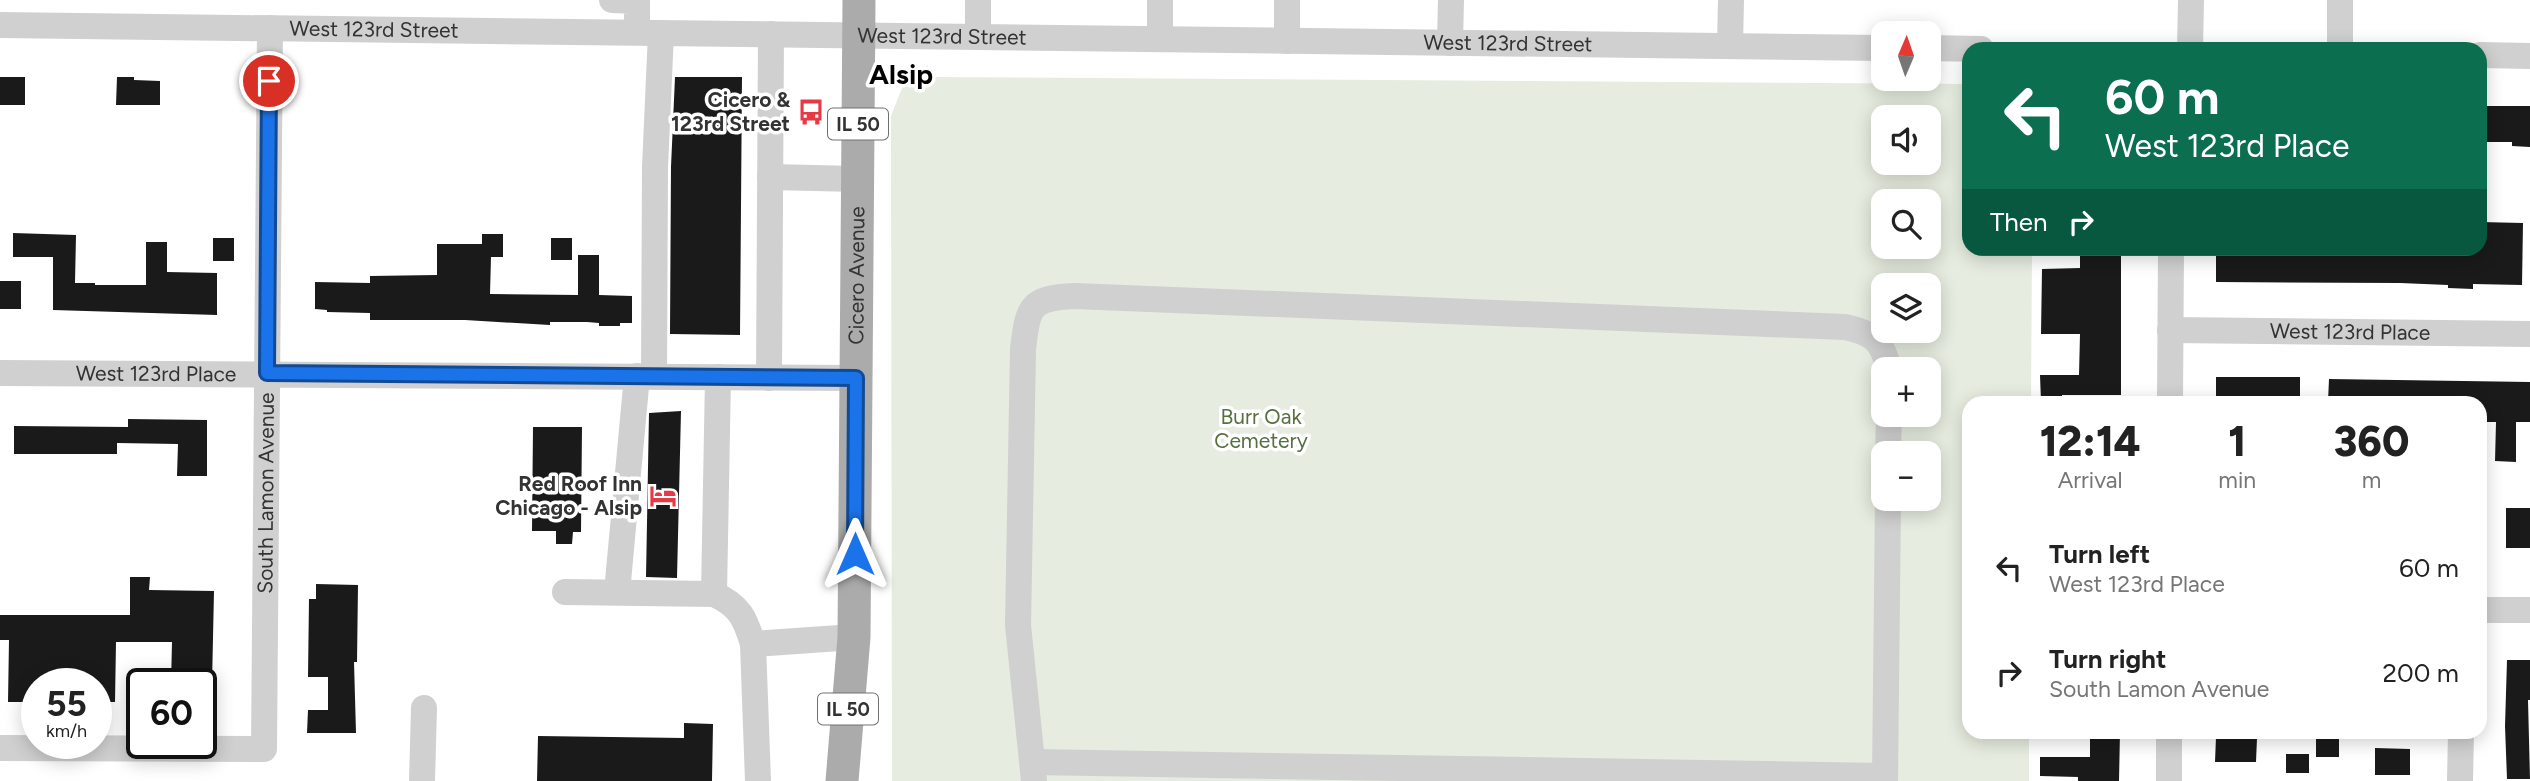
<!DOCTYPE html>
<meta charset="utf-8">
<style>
body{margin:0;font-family:Figtree,sans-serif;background:#f6f6f6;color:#222;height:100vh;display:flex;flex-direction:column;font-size:26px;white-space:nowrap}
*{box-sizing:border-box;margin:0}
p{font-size:23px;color:#767676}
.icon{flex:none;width:38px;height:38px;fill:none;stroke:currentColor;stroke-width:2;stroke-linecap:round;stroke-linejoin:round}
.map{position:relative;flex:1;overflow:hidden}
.drawer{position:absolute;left:1962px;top:396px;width:525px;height:343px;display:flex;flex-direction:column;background:#fff;border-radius:21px;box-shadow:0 4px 18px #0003}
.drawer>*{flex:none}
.guide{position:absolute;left:1962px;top:42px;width:525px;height:214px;border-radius:21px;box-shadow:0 4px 18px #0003;background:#0b6e4f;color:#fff;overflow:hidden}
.needle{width:46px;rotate:2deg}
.tools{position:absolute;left:1871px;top:21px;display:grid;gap:14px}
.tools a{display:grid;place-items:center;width:70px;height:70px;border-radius:14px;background:#fff;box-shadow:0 4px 18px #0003;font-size:35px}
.speed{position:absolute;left:21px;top:668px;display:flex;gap:14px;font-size:35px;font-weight:700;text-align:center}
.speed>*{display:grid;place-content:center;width:91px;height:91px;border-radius:50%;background:#fff;box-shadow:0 4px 18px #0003;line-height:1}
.speed small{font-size:18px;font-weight:400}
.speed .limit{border:4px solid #111;border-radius:10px;background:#fff;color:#111}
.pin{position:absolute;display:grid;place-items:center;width:60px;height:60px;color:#fff;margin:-30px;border:4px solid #fff;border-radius:50%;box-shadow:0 2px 7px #0007}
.me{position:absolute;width:77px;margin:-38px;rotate:0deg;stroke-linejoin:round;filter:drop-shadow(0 0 5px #0008)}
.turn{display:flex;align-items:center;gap:24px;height:147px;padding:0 28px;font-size:32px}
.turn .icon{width:91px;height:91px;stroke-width:2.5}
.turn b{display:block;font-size:49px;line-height:60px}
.then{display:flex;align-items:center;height:66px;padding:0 28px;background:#0003;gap:14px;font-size:26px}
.eta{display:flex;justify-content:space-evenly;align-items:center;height:119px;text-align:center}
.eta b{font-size:42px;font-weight:800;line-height:49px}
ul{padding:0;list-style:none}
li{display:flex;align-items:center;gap:21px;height:105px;padding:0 28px}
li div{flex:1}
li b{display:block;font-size:26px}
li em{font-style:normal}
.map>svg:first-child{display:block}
.green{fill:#e6ecdf;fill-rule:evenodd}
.building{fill:#1a1a1a}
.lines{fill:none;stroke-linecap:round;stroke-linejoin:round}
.minor{stroke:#d0d0d0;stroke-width:26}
.major{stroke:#ababab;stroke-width:33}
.route-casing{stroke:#114b97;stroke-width:18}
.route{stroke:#1a73e8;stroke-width:12}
.labels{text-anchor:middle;stroke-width:7;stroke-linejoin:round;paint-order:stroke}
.shield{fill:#fff;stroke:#707070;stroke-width:2}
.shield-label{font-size:19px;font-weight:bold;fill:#333}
.street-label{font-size:21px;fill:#333;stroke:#fff}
.poi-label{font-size:21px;font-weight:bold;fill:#333;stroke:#fff;text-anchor:end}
.park-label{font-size:21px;fill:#56703f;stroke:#fff}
.district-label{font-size:28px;font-weight:bold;fill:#000;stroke:#fff}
</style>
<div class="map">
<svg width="2530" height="781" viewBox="0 0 2530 781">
<rect width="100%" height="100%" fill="#fff"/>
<path class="green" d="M928,65V77L1969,84V248L2032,249L2031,402H1969V732H2029V781H892L891,116L904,83ZM1883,117H1928V163H1883ZM1883,201H1928V247H1883ZM1883,285H1928V331H1883ZM1883,369H1928V415H1883ZM1883,453H1928V499H1883Z"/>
<path class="building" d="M0,77H25V105H0Z
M117,77H134V80L160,81V105H116Z
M675,77H742L740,335L670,334L671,167Z
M2480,106H2530V147L2512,146V142H2480Z
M2480,222L2523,223L2522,285L2473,284V289L2448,288V285L2400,283L2216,282V248H2480Z
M13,233L76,235L75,283H95V285H146V242H167V272L217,273V315L53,310V257H13Z
M482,234H503V257H491L490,294L578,295V255H599V295L632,296V323H620V326H599V323L587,322H550V325L465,320H370V313L327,312V310L315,309V282L370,283V276L437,275V244H482Z
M213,238H234V261H213Z
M551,238H572V260H551Z
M2080,248H2121V395H2062V402H2041L2040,375H2079L2080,334H2041L2042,269L2080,268Z
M0,281H21V309H0Z
M2216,377H2300V397L2250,396V402H2216Z
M2329,379L2530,382V422H2516V462L2495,461L2496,422H2480V402H2328Z
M681,411L677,578L646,577L649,413Z
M128,419L207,420V476H177L178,444L117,443V454H14V426L128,427Z
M533,427H582L581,532H573L572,544H556V531H532Z
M2506,508H2530V548H2506Z
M130,577H150L149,590L214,591L212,684H171L172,642H116L115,702H96V684H33L32,702H8L9,640H0V615H130Z
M316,584L358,585L357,662H354L356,733H307L308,710H328V677H308L309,599H316Z
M2507,660H2530V700H2528L2530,779H2507L2505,726Z
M684,723L713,724L712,781H537L538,736L684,738Z
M2090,732H2120L2119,781H2078V777L2040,776V757H2090Z
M2216,737L2257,738L2256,762H2215Z
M2316,737H2339V757H2316Z
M2375,748L2410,749V775H2375Z
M2286,754H2309V773H2286Z"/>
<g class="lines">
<g class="minor">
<path d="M612,0L637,1V32"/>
<path d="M1160,0V39"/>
<path id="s1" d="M0,25L1883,48"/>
<path d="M978,37V0"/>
<path d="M1287,41V0"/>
<path d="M1450,43L1451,0"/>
<path d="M1730,46L1731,0"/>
<path d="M1928,48L1981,49"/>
<path d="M2190,49L2191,0"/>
<path d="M2340,49V0"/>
<path d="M2480,55L2530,56"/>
<path d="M770,177L858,179"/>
<path id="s2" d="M2170,330L2530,334"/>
<path id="s3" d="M0,373L856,378"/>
<path d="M654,376L655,167L661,33"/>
<path d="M769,378L771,34"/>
<path d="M2170,402L2171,248"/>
<path d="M1888,453L1889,415"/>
<path d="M565,592L714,594C740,606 745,618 753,644"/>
<path d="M617,592L637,376"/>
<path d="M714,594L718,377"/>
<path d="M2480,610H2530"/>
<path id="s4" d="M0,748L264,749L270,28"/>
<path d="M1033,762L1885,776"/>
<path d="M422,781L424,708"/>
<path d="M758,781L753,644L854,637"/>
<path d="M1034,781L1018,625L1023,349C1028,306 1030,298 1075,296L1845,327C1874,333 1882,341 1889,369"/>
<path d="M1885,781L1888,499"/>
<path d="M2169,781V732"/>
<path d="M2460,781L2461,732"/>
</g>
<path class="major" id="s5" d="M842,781L854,637L859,0"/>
</g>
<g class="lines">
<g class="route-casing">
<path id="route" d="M269,81L267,373L856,378L855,554"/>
</g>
<use href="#route" class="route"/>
</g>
<defs>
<g id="bus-bare" transform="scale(2.1)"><path d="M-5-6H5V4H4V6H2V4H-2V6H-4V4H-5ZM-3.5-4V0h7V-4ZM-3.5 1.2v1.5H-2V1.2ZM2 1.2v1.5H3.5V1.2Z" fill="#e63946" stroke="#fff" stroke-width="2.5" paint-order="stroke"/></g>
<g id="hotel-bare" transform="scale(2.1)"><path d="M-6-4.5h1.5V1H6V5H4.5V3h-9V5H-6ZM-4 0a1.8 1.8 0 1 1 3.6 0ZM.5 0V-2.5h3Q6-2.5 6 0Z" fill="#e63946" stroke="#fff" stroke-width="2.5" paint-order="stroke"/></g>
</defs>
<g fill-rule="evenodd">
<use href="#bus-bare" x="811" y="112"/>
<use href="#hotel-bare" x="663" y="496"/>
</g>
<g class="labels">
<g class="shield">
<rect x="828" y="108.5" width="60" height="31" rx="5"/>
<rect x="818" y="693.5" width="60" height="31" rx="5"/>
</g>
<g class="shield-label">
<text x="858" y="131">IL 50</text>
<text x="848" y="716">IL 50</text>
</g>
<g class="street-label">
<text dy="7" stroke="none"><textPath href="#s1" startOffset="374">West 123rd Street</textPath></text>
<text dy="7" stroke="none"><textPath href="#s1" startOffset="942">West 123rd Street</textPath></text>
<text dy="7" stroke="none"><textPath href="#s1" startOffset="1508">West 123rd Street</textPath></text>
<text dy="7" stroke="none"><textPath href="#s5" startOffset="506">Cicero Avenue</textPath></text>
<text dy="7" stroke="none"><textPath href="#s2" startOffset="180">West 123rd Place</textPath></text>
<text dy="7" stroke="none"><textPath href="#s3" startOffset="156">West 123rd Place</textPath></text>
<text dy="7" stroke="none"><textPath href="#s4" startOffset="520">South Lamon Avenue</textPath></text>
</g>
<g class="poi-label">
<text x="790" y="107">Cicero &amp;<tspan x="790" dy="24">123rd Street</tspan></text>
<text x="642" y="491">Red Roof Inn<tspan x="642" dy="24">Chicago - Alsip</tspan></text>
</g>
<g class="park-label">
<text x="1261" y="424">Burr Oak<tspan x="1261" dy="24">Cemetery</tspan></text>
</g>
<g class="district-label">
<text x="901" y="84">Alsip</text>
</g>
</g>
</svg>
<div class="tools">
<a><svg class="needle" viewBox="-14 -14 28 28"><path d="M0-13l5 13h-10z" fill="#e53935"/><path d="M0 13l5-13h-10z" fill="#767676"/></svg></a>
<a><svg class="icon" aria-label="sound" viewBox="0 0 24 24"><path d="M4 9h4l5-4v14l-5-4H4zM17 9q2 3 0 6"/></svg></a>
<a><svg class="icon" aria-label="search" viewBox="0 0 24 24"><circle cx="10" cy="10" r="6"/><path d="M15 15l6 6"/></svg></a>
<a><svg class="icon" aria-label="layers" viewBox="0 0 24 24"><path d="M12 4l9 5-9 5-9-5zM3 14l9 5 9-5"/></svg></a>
<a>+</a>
<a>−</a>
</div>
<div class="speed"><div>55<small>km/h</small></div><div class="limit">60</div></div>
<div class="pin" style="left:269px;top:81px;background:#d93025"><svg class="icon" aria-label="arrive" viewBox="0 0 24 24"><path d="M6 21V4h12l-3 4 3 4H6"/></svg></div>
<svg class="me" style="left:855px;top:554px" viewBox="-20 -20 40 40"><path d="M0-17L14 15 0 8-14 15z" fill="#1a73e8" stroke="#fff" stroke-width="4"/></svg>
<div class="guide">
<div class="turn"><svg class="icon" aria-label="left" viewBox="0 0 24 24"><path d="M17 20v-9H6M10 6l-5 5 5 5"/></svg><div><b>60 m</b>West 123rd Place</div></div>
<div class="then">Then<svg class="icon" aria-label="right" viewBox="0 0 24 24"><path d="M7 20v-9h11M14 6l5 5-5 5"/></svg></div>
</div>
<section class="drawer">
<div class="eta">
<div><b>12:14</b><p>Arrival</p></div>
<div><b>1</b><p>min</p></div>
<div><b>360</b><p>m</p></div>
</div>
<ul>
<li><svg class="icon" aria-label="left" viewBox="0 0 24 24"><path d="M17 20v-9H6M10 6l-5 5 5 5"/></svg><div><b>Turn left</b><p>West 123rd Place</p></div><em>60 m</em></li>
<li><svg class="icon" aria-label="right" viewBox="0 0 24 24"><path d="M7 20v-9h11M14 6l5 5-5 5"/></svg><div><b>Turn right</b><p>South Lamon Avenue</p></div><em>200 m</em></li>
</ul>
</section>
</div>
